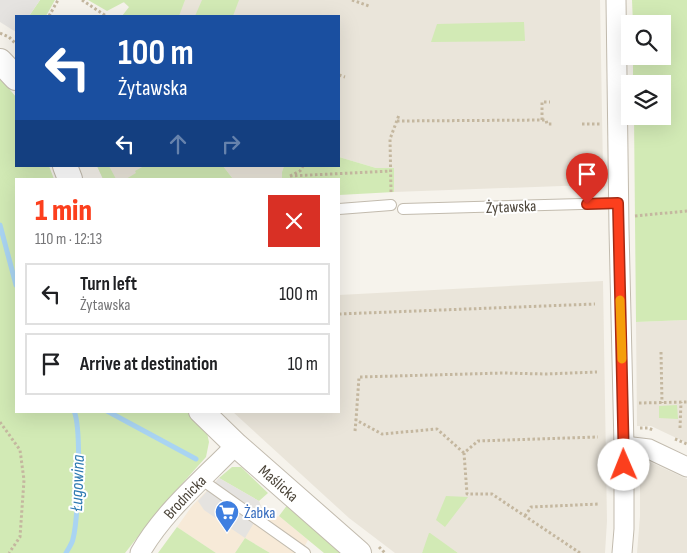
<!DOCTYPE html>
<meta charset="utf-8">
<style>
body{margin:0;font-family:"Sofia Sans Condensed",sans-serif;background:#f2f2f2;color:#202124;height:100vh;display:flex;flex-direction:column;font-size:19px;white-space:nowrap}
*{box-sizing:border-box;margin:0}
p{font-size:16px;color:#757577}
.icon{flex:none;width:28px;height:28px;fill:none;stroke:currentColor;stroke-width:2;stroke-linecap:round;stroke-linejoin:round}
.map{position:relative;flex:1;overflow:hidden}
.sheet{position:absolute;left:15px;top:178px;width:325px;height:235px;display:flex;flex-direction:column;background:#fff;border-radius:0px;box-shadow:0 5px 20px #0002}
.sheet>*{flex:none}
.top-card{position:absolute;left:15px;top:15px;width:325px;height:152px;border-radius:0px;box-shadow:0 5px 20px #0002;background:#1a4fa0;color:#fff;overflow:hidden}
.fabs{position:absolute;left:621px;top:15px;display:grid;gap:10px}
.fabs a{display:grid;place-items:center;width:50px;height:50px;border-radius:0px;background:#fff;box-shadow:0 5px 20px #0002;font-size:25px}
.pin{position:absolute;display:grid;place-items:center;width:42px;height:42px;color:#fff;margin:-51px -21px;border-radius:50% 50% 50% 0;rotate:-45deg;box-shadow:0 0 5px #0007}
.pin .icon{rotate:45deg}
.me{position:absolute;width:55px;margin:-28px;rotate:359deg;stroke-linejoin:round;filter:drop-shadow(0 0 4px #0008)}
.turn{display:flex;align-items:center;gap:18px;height:105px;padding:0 20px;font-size:22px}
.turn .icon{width:65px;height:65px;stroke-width:2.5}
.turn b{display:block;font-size:35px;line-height:42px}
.lanes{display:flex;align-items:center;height:48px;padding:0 20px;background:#0003;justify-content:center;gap:25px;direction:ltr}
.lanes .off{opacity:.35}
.round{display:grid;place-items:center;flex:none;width:52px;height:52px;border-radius:0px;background:#f2f2f2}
.summary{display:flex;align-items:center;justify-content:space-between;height:85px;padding:0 20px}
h1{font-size:30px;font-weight:800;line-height:38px;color:#fc3f1d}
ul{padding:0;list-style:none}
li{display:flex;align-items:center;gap:15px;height:62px;margin:0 10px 8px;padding:0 10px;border:2px solid #e0e0e0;border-radius:0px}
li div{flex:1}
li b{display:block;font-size:19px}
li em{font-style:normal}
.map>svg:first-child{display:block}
.residential{fill:#eae5da}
.commercial{fill:#f7ead8}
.green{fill:#d2eab5}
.parking{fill:#e5e3e0}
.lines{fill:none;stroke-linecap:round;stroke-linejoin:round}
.stream{stroke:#a9d4f2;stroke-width:5}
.service-casing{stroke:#c2bbae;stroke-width:12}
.minor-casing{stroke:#c2bbae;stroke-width:21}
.tertiary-casing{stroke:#c2bbae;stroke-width:26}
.path{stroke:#c4b79f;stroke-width:3;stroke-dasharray:2.5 2.5;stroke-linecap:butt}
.service{stroke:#fff;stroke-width:10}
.minor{stroke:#fff;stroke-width:19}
.tertiary{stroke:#fff;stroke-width:24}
.route-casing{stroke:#a42913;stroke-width:12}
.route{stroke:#fc3f1d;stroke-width:9}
.slow{stroke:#f59e0b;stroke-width:9}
.labels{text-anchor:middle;stroke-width:4;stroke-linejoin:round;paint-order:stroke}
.street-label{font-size:16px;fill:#4b4439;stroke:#fff}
.shop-label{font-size:16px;fill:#366cbe;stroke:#fff;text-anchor:start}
.water-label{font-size:18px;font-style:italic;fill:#2e7ab2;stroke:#fff}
</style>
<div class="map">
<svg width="687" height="553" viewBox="0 0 687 553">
<rect width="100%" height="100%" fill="#f6f3ec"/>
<path class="residential" d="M120,0H600L603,171L589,185L394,192V168H376L339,157V16H130L134,10Z
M97,166H152L148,179H103Z
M223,166H284L282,172V179H233Z
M603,281L607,521L605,553H458L430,534L422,553H395L349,518L233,412L339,411V295Z
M687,320V443L651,426H637L636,322Z
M646,460L687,479V553H637L640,516V467Z"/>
<path class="commercial" d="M219,478L259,501L262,509L272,518L279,516L308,540L301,553H270L245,538L235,553H216L177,527L192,506Z"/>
<path class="green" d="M40,0H55L46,16H29Z
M88,0H185L179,16H122L129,7L124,2L107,11Z
M202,0H239L233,16H195Z
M632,0H687V320L636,322L634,116H662V84H633V56H662V24H633Z
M524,22L525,41L431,42L437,24Z
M0,78L16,97V166H49L54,179H16V411H192L205,424L209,442L206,457L163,505L125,553H0Z
M339,157L376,168H394V192L339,195V179H282V172L284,166H339Z
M97,166H109L116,179H103Z
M144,166H223L233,179H126L136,173L135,171Z
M677,405L678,419L659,418V406Z
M232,467H241L268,493L259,501L219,478Z
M446,496L468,497L445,527L436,520Z
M288,504L348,553H324L279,516Z
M177,527L216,553H158Z
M429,533H430L458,553H422Z
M245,538L270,553H235Z"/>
<path class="parking" d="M0,0H40L29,16H16V32L0,22Z
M219,478L259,501L262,509L245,538L204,510L198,501Z"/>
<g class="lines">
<path class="stream" d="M0,225L16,285
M107,411L196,459
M66,553C68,549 72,544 73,539C78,519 82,429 74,411"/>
<g class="service-casing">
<path id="service" d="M339,209L391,205
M403,209L618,203
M202,480L305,553"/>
</g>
<g class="minor-casing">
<g id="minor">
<path d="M616,0L619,229L624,446V529L622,553"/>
<path d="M624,446L649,449L687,467"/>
<path id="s1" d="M140,553C163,512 203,479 236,445"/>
</g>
</g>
<g class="tertiary-casing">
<g id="tertiary">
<path d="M0,61L16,78"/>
<path d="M65,166L70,179"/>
<path id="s2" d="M201,411L236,445L359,553"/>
</g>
</g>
<path class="path" d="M82,0L106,16
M352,0L369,6
M49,16L58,0
M0,33L9,37L16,44
M339,75L345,77
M542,120V102H550
M397,121L546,120L547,124H552
M582,124H602
M290,176L390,171
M290,176L300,171L303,166
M391,192L390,139L399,115
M635,216L687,211
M339,314L595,304
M661,352L662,403
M639,403L687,402
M0,422L20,450L24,480L20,537L9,553
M640,428H648L653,430
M680,428L681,402
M355,431L356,420
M675,439L687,444
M464,453L437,429L382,434L356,420L359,377L503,373L546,374L597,372
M525,516L531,507L599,504
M379,547L385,553
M580,553L492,494H467L464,453L478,441L598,437"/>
<use href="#service" class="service"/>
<use href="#minor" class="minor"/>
<use href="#tertiary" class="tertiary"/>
</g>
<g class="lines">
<g class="route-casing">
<path id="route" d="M587,204L618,203L624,465"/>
</g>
<use href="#route" class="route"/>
<path class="slow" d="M620,300L622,359"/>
</g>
<defs>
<g id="supermarket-pin" transform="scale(1.25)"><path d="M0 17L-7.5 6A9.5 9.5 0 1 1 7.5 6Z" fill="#3f7fe0" stroke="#fff"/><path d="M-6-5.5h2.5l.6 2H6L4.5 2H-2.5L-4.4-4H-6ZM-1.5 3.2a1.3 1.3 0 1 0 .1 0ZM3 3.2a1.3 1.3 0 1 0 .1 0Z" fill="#fff"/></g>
</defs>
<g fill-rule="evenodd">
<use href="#supermarket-pin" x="227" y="512"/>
</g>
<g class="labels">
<g class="street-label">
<text transform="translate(511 206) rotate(-2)" y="6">Żytawska</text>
<text dy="6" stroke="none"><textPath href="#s2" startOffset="106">Maślicka</textPath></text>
<text dy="6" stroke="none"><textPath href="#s1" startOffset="72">Brodnicka</textPath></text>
</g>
<g class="shop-label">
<text x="244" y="518">Żabka</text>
</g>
<g class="water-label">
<text transform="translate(77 483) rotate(-88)" y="6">Ługowina</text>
</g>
</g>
</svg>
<div class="fabs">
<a><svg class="icon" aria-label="search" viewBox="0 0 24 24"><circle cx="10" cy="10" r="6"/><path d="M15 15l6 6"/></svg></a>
<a><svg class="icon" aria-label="layers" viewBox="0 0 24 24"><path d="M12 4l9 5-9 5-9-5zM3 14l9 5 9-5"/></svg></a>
</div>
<div class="pin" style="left:587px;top:204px;background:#d93025"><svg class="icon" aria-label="arrive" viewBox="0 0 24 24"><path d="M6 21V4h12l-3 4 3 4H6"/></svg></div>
<svg class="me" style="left:624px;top:465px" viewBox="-20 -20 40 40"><circle r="19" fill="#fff"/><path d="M0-13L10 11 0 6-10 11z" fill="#fc3f1d"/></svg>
<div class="top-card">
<div class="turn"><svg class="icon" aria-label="left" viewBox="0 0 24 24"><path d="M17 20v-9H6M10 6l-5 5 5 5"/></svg><div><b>100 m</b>Żytawska</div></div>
<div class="lanes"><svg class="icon" aria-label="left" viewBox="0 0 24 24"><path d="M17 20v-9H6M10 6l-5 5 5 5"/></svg><svg class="icon off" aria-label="ahead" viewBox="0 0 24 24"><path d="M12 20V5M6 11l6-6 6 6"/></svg><svg class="icon off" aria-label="right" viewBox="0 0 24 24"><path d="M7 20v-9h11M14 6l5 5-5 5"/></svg></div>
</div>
<section class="sheet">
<div class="summary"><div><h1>1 min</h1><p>110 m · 12:13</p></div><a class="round" style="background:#d93025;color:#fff"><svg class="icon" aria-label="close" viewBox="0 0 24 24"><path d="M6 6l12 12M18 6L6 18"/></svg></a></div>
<ul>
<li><svg class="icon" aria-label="left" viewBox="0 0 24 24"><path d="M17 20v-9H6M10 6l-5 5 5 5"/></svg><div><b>Turn left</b><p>Żytawska</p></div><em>100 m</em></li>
<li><svg class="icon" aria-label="arrive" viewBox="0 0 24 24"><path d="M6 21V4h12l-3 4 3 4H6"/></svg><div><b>Arrive at destination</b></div><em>10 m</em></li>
</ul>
</section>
</div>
